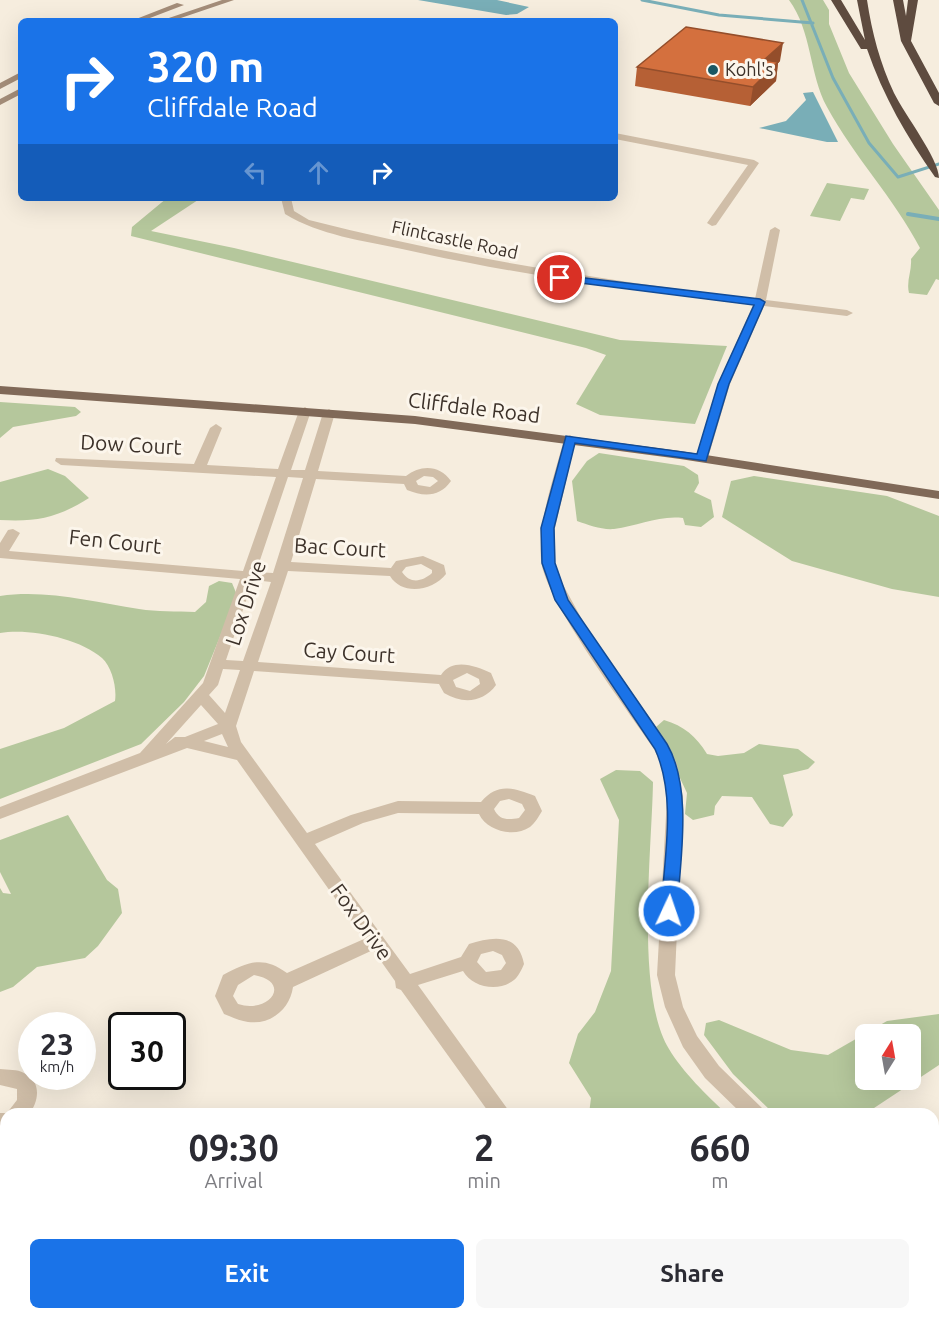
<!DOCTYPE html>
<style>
body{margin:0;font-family:Ubuntu,sans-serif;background:#f7f7f7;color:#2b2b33;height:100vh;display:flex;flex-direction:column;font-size:22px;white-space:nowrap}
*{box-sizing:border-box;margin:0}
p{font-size:20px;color:#7c7c81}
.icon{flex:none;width:33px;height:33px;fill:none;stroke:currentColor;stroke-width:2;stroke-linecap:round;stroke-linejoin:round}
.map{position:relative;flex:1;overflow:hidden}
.sheet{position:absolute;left:0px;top:1108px;width:939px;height:212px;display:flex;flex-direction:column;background:#fff;border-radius:18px 18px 0 0;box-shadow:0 6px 24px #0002}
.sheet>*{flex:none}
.banner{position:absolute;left:18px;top:18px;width:600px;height:183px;border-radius:9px;box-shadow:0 6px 24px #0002;background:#1a73e8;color:#fff;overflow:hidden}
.needle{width:39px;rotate:11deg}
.buttons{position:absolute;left:855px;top:1024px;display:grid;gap:12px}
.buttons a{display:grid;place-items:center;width:66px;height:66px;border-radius:9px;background:#fff;box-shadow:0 6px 24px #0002;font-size:30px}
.speed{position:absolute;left:18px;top:1012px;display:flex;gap:12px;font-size:30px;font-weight:700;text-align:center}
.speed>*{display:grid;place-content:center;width:78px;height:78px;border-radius:50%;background:#fff;box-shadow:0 6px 24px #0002;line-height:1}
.speed small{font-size:15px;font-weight:400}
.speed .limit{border:3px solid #111;border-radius:9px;background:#fff;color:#111}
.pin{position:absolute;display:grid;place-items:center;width:51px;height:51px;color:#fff;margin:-26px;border:3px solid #fff;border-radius:50%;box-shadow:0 2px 6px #0007}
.me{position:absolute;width:66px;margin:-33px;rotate:3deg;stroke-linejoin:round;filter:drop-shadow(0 0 4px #0008)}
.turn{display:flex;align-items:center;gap:21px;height:126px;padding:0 30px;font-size:27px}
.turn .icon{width:78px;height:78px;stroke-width:2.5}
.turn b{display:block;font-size:42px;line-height:51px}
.lanes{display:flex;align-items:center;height:57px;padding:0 30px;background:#0003;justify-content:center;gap:30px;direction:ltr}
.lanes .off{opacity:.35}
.eta{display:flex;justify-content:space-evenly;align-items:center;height:102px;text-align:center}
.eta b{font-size:36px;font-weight:600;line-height:42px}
.action{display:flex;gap:12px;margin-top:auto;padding:12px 30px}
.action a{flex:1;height:69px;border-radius:9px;background:#1a73e8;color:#fff;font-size:24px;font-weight:600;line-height:69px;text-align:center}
.action a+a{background:#f7f7f7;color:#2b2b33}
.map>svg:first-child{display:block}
.green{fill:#b5c79c;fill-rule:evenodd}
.water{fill:#79aeb7}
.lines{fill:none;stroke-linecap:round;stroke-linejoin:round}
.stream-far1{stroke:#79aeb7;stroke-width:3}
.stream{stroke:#79aeb7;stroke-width:4}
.street{fill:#d0bea8;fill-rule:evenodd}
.secondary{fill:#a48d79;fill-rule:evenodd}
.primary{fill:#806958;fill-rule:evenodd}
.highway{fill:#5e4b3f;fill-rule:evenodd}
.wall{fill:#b66035}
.shaded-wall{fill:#944e2b}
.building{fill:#d4703e;stroke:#944e2b;stroke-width:1.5}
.route{fill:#1a73e8;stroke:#114b97;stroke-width:1.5}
.poi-dot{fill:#195763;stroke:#fcf6ec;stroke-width:2}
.labels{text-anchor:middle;stroke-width:6;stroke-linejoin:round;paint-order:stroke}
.far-poi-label{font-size:18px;fill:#3c3129;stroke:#fcf6ec;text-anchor:start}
.far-street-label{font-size:18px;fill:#3c3129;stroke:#fcf6ec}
.street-label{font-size:21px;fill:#3c3129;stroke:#fcf6ec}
</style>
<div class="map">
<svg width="939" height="1319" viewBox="0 0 939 1319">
<rect width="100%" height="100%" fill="#f6edde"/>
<path class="green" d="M789,0H823L829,10V24L849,73L893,144L939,210V280L936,279L927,295L909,293C906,281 912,271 911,259L920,248C894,198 854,157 827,107C809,74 812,31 789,0Z
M827,183L869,189L864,200L851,198L840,221L810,216Z
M167,198H201L151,231L234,248L620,340L727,346L695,424L600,415L576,404L606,355L586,348L131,236L132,227Z
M0,402L75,407L81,412L76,416L13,427L0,438Z
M599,453L684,466L698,475L699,483L694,492L711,500L714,517L701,527L685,525L683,518C659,515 638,526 614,529C601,530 589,525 577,521L572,481L587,461Z
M48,469L65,476L89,498C57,518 37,522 0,520V482Z
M754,476L887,496L939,516V597L892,589L792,561L722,517L731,481Z
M219,581L232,583L237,595L204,676L184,702L141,744L0,799V749L64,728L115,701C117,688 112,667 102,658C79,638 29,628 0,633V596C46,589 93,602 139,609C157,612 176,611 195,612L206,602L209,586Z
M664,720C684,726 696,736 707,754L718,756L744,753L759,744L798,749L815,762L808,769L783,775L793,815L783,827L770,824L752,797L722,796L715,806L714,815L693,820L685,814L687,793L656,727Z
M616,770L640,771L653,782C652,849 635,994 669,1049C682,1071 708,1097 727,1114H589L591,1098L569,1063L578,1034L595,1012L611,971L619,820L600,779Z
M68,815L107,880L118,889L122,913L98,946L85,958L37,967L13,987L0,992V888L3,893L11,894L0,872V840Z
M939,1014V1065L865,1114H774L733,1074L704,1035L706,1023L719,1020L791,1050L828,1055L887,1021ZM866,1035H910V1080H866Z
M750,1314H830L829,1319H754Z"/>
<path class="water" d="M418,0H497L529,7L517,14L506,15Z
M813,92L838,142H827L759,128L786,121L806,100L803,93Z"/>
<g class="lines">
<path class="stream-far1" d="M642,0L719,15L813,23
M802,0L833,78L869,143L898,177L939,164"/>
<path class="stream" d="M908,214L939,219"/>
<path class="street" d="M615,133L754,160L759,163L716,225L712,226L707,223L748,165L615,139Z
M281,198H291L294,211L309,220C456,258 605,280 755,299L770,230L775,227L780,230L766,300L847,310L853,313L847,316L764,306L730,384L708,458L702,462L696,458L718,384L753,305C636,291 518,275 402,249C364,241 319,235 285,214Z
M305,407L311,411L291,470H305L323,413L329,409L335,413L318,471L406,476C421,464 440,465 451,481C440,497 424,497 407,490L404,484L316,479L291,562L391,568L396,561L423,556L444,565L446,574C433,591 402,596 390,576L288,571L258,662L441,675C453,657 476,666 491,673L496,685C483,703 462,704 444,693L439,684L254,671L236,726L241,742L307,833L351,815L398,801L481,802C498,782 513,788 535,796L542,811C539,816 535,823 530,827C514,838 487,831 479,814L398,813L363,823L315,844L410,974L461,957L469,944C492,937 518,932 524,964C522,969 518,977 514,980C498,993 472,987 463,971L418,985L511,1114H490L401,990L396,988L395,981L373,950L293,987C290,1009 271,1025 248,1022C240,1021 232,1017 224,1014L215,996L223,975C248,962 263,955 287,973L364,939L237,760L187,748L0,819V807L140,753L203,683L240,579L0,558V543L8,530L13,529L20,533L9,551L243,571L276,477L61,465L55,461L56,458L194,464L210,428L216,424L222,428L207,465L278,469L299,411ZM424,476L433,477L438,481L430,487L418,485L416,481ZM288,477L303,478L273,573L256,572ZM421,564L432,570V573C422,582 410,584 402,572L406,567ZM253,580L271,582L243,661L226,660ZM223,669L240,670L225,713L209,695L218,685ZM467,673L479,679L480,684L470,691L456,687L453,680ZM201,705L218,724L185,737H175L166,744ZM222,734L228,747L204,741ZM509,799L522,804L525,810L519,818C507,820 499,820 494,809L500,801ZM493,951L502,955L506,963L501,970L486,972L477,962L481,954ZM254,975C293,982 269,1014 238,1004L233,996L238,985Z
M570,435L576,439L555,528V563L561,581L585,625L668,744L677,764L683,797L675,975L683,1007L697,1036L719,1066L762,1108L765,1114H742L705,1078L683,1047L665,1007L657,975L667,797L661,764L654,749C629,712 544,599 541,560C538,519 554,478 564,439Z
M0,1069C8,1070 17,1069 24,1073C42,1081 39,1102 29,1114H6V1130L0,1131V1113H7L17,1100V1089L0,1085Z
M939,1270V1294L933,1296V1272Z
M95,1314H117L115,1319H93Z
M155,1314H177V1319H155Z
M599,1314H621L620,1319H598Z
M889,1314H914L912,1319H887Z"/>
<path class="secondary" d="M222,0H234L172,21H160Z
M177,3L184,5L142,21H131Z
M21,72V78L0,89V83Z
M21,88V94L0,105V99Z"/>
<path class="primary" d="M0,386L415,416L680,451L939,491V499L680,459L415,424L0,394Z"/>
<path class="highway" d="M831,0H841L865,40L857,0H867C872,33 880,63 894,93C905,115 939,159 939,178L935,177C907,137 883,96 867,49H861Z
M893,0H903L906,16L908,0H918L911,41L939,93V106L934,103L901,41Z"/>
</g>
<path class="wall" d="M780,61L778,63L776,81L750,106L635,86L637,67Z"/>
<path class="shaded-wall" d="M783,43L780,61L778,63L776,81L750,106L753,87L764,60Z"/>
<path class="building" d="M686,27L783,43L764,60L778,62L753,87L637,67Z"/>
<path class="route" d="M560,275L760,299L765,302L729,384L706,461L575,443L554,528L555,563L568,600L667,744C693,789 680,861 677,911L669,917L661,911C664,859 677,798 655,749L555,600L542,563L541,528L566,436L697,454L718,384L754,305L557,280L555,278Z"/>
<circle class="poi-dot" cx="713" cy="70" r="6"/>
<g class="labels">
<g class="far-poi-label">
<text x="725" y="76">Kohl's</text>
</g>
<g class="far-street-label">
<text transform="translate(455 240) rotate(12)" y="6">Flintcastle Road</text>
</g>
<g class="street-label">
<text transform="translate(474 408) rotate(7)" y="7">Cliffdale Road</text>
<text transform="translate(131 445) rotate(3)" y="7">Dow Court</text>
<text transform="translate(115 542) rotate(6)" y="7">Fen Court</text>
<text transform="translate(340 548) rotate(3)" y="7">Bac Court</text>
<text transform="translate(246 603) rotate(-72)" y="7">Lox Drive</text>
<text transform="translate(349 653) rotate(4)" y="7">Cay Court</text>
<text transform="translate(361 922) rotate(54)" y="7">Fox Drive</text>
</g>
</g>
</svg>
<div class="buttons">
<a><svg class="needle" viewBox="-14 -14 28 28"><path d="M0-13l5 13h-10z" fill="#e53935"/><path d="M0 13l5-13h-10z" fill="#7c7c81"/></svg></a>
</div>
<div class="speed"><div>23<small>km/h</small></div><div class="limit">30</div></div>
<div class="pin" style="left:560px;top:278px;background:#d93025"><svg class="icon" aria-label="arrive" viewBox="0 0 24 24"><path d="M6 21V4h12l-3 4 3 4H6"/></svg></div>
<svg class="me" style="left:669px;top:911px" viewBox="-20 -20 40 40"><circle r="17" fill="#1a73e8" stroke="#fff" stroke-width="3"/><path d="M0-11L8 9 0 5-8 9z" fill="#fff"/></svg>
<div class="banner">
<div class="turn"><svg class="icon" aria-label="right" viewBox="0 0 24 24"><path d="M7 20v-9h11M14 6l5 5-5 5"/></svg><div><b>320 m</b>Cliffdale Road</div></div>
<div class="lanes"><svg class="icon off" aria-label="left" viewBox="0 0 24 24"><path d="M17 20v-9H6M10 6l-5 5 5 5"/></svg><svg class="icon off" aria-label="ahead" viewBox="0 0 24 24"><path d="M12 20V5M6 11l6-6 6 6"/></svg><svg class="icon" aria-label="right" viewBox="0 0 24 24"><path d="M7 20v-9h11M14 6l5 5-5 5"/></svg></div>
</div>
<section class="sheet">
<div class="eta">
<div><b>09:30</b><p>Arrival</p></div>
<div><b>2</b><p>min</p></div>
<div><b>660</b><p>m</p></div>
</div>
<div class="action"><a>Exit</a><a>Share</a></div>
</section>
</div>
